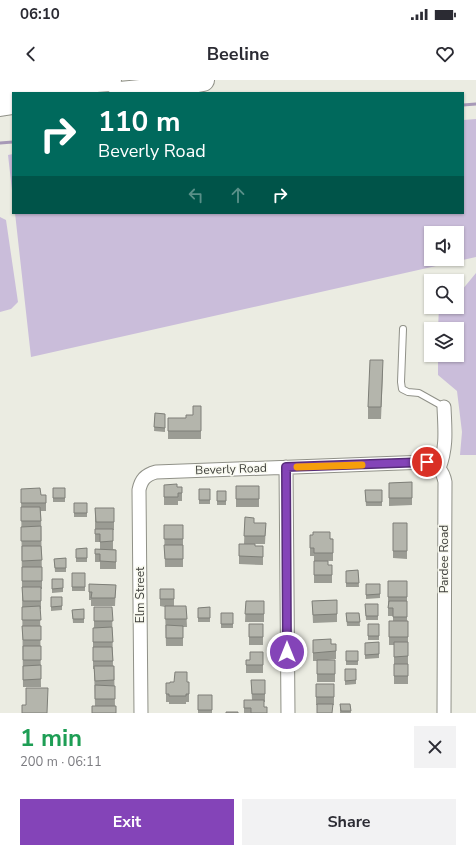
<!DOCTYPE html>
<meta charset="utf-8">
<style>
body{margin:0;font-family:"Nunito Sans",sans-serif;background:#f2f2f3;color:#2b2b33;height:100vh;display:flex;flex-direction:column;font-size:15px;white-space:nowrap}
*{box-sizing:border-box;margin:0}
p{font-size:13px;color:#7c7c81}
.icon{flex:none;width:22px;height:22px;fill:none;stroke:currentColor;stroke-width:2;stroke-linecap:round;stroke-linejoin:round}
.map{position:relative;height:633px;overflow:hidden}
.drawer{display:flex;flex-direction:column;background:#fff;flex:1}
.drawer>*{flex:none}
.hud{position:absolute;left:12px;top:12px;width:452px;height:122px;border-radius:0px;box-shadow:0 1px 3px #0004;background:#00695c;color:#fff;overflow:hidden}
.tools{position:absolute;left:424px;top:146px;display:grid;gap:8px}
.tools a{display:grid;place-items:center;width:40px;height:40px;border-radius:0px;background:#fff;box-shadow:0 1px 3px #0004;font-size:20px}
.pin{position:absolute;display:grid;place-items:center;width:34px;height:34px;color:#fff;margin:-17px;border:2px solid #fff;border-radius:50%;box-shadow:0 1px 4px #0007}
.me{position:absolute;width:44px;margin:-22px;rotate:0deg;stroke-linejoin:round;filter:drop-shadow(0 0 3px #0008)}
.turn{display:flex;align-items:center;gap:14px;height:84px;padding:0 20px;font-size:18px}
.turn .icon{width:52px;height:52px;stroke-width:2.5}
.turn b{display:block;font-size:28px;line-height:34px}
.lanes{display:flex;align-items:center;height:38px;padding:0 20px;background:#0003;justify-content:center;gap:20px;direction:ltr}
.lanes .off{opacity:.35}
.round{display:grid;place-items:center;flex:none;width:42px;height:42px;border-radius:0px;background:#f2f2f3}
.overview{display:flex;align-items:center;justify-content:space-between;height:68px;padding:0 20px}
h1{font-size:24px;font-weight:700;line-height:30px;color:#1e9e55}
.primary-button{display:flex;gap:8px;margin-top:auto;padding:8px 20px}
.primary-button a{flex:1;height:46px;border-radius:0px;background:#8444b8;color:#fff;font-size:16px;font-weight:700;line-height:46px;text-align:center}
.primary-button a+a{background:#f2f2f3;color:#2b2b33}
.status{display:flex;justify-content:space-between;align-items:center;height:28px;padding:0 20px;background:#fff;direction:ltr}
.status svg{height:11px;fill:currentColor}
header{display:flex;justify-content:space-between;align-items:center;height:52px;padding:0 20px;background:#fff;font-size:18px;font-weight:700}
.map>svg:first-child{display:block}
.green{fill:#cabdda;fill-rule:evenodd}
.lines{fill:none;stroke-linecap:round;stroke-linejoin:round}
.stream{stroke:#a799b7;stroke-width:3}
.service-casing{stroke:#909188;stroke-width:8}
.minor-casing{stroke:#909188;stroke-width:15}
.motorway-casing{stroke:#909188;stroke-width:24}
.service{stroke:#fff;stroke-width:6}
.minor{stroke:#fff;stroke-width:13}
.motorway{stroke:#fff;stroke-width:22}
.wall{fill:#9b9c94}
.building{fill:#b4b5ac;stroke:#7e7f78}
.route-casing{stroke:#562c78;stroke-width:10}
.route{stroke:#8444b8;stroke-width:7}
.slow{stroke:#f59e0b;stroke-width:7}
.labels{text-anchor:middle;stroke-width:3;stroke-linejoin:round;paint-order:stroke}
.street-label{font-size:12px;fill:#3c3d39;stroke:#f8f9ef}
</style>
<div class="status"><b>06:10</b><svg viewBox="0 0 49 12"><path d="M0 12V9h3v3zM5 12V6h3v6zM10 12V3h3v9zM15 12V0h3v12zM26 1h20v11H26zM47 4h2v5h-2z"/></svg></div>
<header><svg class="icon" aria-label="back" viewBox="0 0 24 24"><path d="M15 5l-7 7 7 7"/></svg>Beeline<svg class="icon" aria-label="heart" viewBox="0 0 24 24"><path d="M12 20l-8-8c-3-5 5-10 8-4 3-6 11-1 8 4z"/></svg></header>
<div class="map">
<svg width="476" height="633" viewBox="0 0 476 633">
<rect width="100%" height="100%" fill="#ebece2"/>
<path class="green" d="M476,39V177L31,277L15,133H463V40ZM431,153H457V179H431Z
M13,74V119L8,75Z
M0,137L6,140L18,222L11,229L0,232Z
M476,193V375H460L462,352L457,311L438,295V275H457V249H438L439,227H457V216Z"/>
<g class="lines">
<path class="stream" d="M463,25L476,24
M0,63L13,62"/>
<g class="service-casing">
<path id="service" d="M403,249L401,302L402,309L408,312L419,313L444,327"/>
</g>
<g class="minor-casing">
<path id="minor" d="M286,387L288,633
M439,388C447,367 445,350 444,327
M141,633L139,410C141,400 145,395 156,392L427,382C438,385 443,391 445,402L444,633"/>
</g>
<g class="motorway-casing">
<path id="motorway" d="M0,8L110,0
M120,13L150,10L203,0
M0,25L13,23"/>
</g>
<use href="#service" class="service"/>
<use href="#minor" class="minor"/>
<use href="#motorway" class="motorway"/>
</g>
<path class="wall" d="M383,292L381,339H368V327Z
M201,326V359H168V338H186L193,335Z
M155,333L165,334V352L154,351Z
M412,402V425L389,426V403Z
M164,405L177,407H182V421H178V425H164Z
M236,406H259V427H236Z
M53,408H65V422H53Z
M21,409L41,415L46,423V431H41L42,501V509H41V529H40L41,607H23Z
M199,409H210V424H199Z
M365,410H382V426H366Z
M217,411H226V425H217Z
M74,423H87V437H74Z
M95,428L114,442V450H113V469L116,470V489H100V482H95V469H100V462H95Z
M245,437L254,443H266L265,464H244Z
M393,443H407V479L393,478Z
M164,445L183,459V487H165Z
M310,455L333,459V481H328V485H332V503H314V476H310Z
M239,464L255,466H263V485L239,484Z
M87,468V482H76V469Z
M66,478V492H55L54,479Z
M358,490L359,507H346V491Z
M72,493H85V511H72Z
M52,499H63V512L52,513Z
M388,501H407V541H408V604H394V565H389V541H393V536H388Z
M89,504L116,505L115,526H91V520H89Z
M366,504H380V518L366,519Z
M160,509H174V526H186L187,547H183V566H166L165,527L160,526Z
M51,517H62V530L51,531Z
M337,520V542L313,543L312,521Z
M246,521H264V542H245Z
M365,524H378V540H366Z
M94,527H112L113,586H114L115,626H95L94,589H93V548H94Z
M210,527V542H198V528Z
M84,529V543H73L72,530Z
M221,533H233V548H221Z
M346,533H359L360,546H347Z
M249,544H263V565H249Z
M368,544H379V560H368Z
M313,560L331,564H336V579L327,580H335V602H317V581H313Z
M379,562V578L365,579V563Z
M346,571H358V585H346Z
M263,572V593H246V580H250Z
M345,589H356V604L345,605Z
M251,600H265V622H264V627L267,633H244V620H252Z
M189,602V622H186V624H169V622H166V603Z
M316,604H334V625H316Z
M198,615H212V633H198Z
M340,624H350L351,633H340Z"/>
<path class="building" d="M370,280H383L381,327H368Z
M193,326H201V351H168V338H186V335H193Z
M155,333L165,334V348L154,347Z
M412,402V418H389V403Z
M177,404V407H182V413H178V417H164V405Z
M236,406H259V419H236Z
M40,408L41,415H46V423H21V409Z
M53,408H65V418H53Z
M199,409H210V420H199Z
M365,410H382V422H366Z
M217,411H226V421H217Z
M74,423H87V433H74Z
M21,427H40L41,441H21Z
M95,428H114V442H96Z
M245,437L254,438V443H266L265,456H244Z
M393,443H407V471H393Z
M164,445H183V459H164Z
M41,446V461H21V447Z
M95,449H113V461L100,462V454H95Z
M313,452H330V459H333V473H314V468H310V455H313Z
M239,464H255V466H263V477L239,476Z
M164,465H183V479H165Z
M22,466H41L42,480L22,481Z
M87,468V478H76V469Z
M95,469L116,470V482L100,481V474H95Z
M66,478V488H55L54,479Z
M314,481H328V485H332V495H314Z
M22,487H42V501H22Z
M358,490L359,503H346V491Z
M72,493H85V507H72Z
M52,499H63V508L52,509Z
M388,501H407V517H388Z
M89,504L116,505L115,518H91L92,512H89Z
M366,504H380V514L366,515Z
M22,507H41V521H23Z
M160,509H174V519H160Z
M51,517H62V526L51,527Z
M337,520V534L313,535L312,521Z
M246,521H264V534H245Z
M389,521H407V537H393V528H388Z
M365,524H378V536H366Z
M40,526L41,540H22V527Z
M165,526H186L187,539H165Z
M94,527H112L113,541H94Z
M210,527V538H198V528Z
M84,529V539H73L72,530Z
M221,533H233V544H221Z
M346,533H359L360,542H347Z
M389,541H408V557H389Z
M249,544H263V557H249Z
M368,544H379V556H368Z
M166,545L183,546V558H166Z
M22,546H41V560H23Z
M112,547L113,562H93V548Z
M331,559V564H336V571L313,573V560Z
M379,562V574L365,575V563Z
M394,562H408V576L394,577Z
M23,566H41V580H23Z
M93,567H112L113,581H93Z
M346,571H358V581H346Z
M250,572H263V585H246V580H250Z
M317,580H335V594H317Z
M394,584H408V596H394Z
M41,585V599L23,600V586Z
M94,586H114V600L95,601Z
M345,589H356V600L345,601Z
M175,592H187V602H189V614H186V616H169V614H166V603H170V602H174Z
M251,600H265V614H252Z
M316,604H334V617H316Z
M95,605L115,606V619H95Z
M26,608H48L47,633H22V625H26Z
M198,615H212V630H198Z
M244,620H264V627H267V633H251V628H244Z
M317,624H333L332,633H317Z
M340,624H350L351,631H341Z
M92,626H116V633H92Z
M226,632H238V633H226Z"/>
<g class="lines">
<g class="route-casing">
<path id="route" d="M287,572L286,387L427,382"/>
</g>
<use href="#route" class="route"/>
<path class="slow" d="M297,387L362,385"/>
</g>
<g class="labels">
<g class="street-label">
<text transform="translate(231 389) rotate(-2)" y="4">Beverly Road</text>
<text transform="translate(444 479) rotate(-90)" y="4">Pardee Road</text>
<text transform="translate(140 515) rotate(-90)" y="4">Elm Street</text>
</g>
</g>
</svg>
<div class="tools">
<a><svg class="icon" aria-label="sound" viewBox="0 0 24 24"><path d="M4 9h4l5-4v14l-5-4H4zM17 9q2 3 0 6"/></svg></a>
<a><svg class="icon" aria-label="search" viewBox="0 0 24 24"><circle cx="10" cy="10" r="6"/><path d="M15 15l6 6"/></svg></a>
<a><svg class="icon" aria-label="layers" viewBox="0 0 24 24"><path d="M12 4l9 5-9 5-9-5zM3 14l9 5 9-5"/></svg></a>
</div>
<div class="pin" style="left:427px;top:382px;background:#d93025"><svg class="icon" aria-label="arrive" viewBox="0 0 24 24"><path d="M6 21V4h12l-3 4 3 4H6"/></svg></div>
<svg class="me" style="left:287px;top:572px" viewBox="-20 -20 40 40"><circle r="17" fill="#8444b8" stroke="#fff" stroke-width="3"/><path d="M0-11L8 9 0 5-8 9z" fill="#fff"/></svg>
<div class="hud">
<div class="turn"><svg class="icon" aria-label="right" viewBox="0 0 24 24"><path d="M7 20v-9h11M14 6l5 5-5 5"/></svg><div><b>110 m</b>Beverly Road</div></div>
<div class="lanes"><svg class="icon off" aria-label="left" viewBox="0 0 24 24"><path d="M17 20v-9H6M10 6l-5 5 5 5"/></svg><svg class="icon off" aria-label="ahead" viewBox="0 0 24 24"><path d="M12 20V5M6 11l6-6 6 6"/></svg><svg class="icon" aria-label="right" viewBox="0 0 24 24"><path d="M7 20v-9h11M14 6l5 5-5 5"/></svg></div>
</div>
</div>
<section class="drawer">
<div class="overview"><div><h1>1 min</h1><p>200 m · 06:11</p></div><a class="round"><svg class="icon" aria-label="close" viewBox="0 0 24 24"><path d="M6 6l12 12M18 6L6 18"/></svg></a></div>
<div class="primary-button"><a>Exit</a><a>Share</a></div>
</section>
